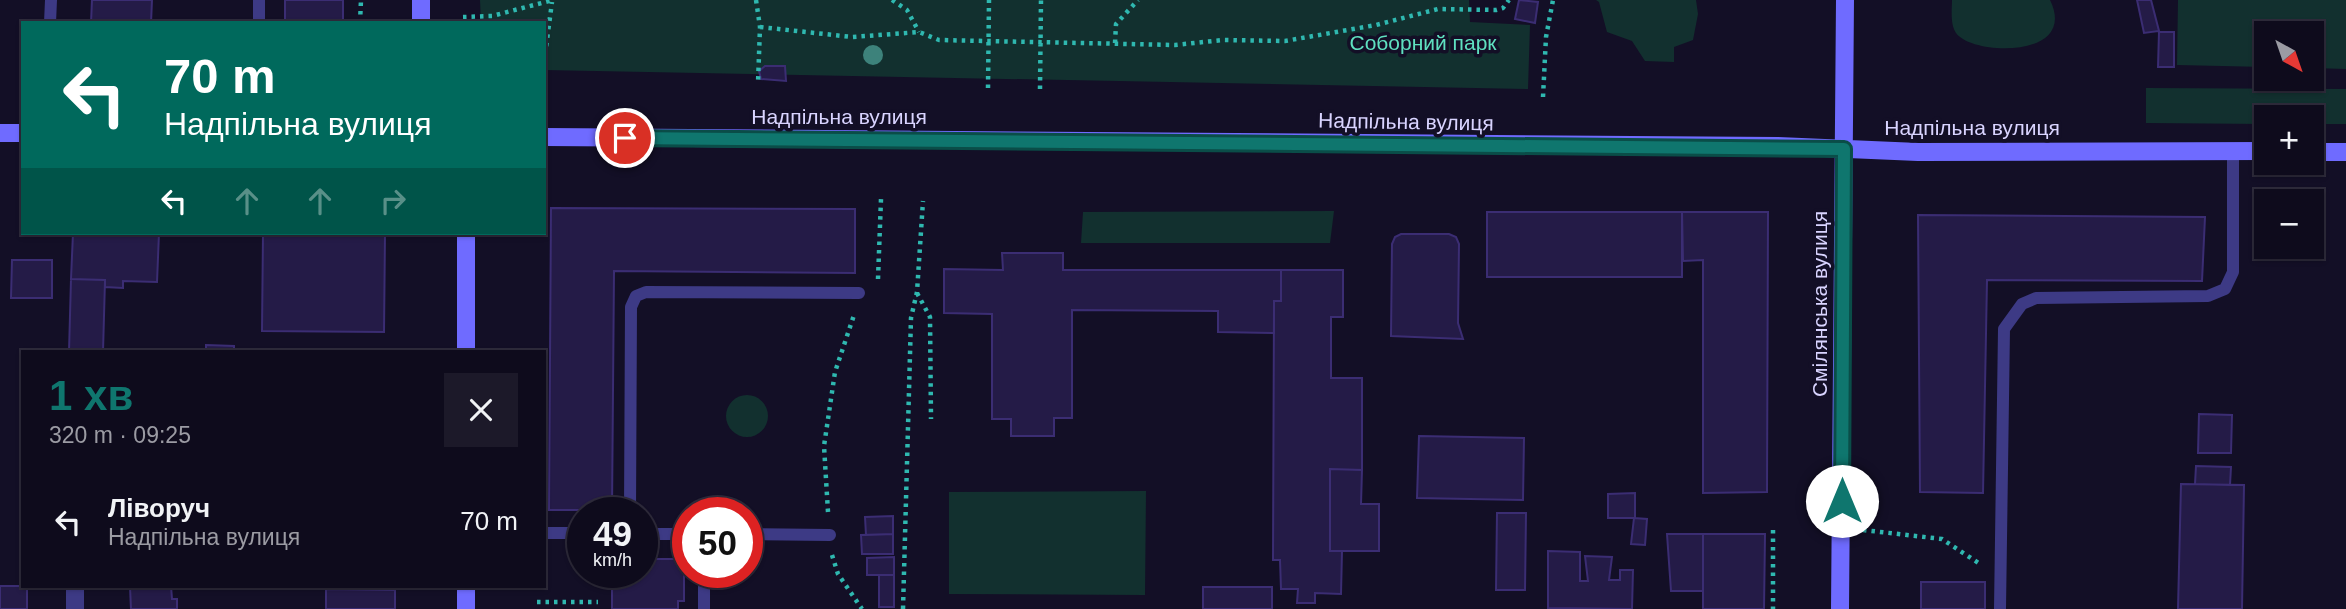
<!DOCTYPE html>
<html lang="uk">
<meta charset="utf-8">
<style>
body{margin:0;font-family:Arial,sans-serif;background:#1c1929;color:#f1f3f6;height:100vh;display:flex;flex-direction:column;font-size:26px;white-space:nowrap}
*{box-sizing:border-box;margin:0}
p{font-size:23px;color:#9b9ba3}
.icon{flex:none;width:38px;height:38px;fill:none;stroke:currentColor;stroke-width:2;stroke-linecap:round;stroke-linejoin:round}
.map{position:relative;flex:1;overflow:hidden}
.side{position:absolute;left:21px;top:350px;width:525px;height:238px;display:flex;flex-direction:column;background:#0e0b1c;border-radius:0px;box-shadow:0 2px 5px #0004,0 0 0 2px #2e2b3b}
.side>*{flex:none}
.top-card{position:absolute;left:21px;top:21px;width:525px;height:214px;border-radius:0px;box-shadow:0 2px 5px #0004,0 0 0 2px #2e2b3b;background:#00695c;color:#fff;overflow:hidden}
.needle{width:46px;rotate:140deg}
.buttons{position:absolute;left:2254px;top:21px;display:grid;gap:14px}
.buttons a{display:grid;place-items:center;width:70px;height:70px;border-radius:0px;background:#0e0b1c;box-shadow:0 2px 5px #0004,0 0 0 2px #2e2b3b;font-size:35px}
.speed{position:absolute;left:567px;top:497px;display:flex;gap:14px;font-size:35px;font-weight:700;text-align:center}
.speed>*{display:grid;place-content:center;width:91px;height:91px;border-radius:50%;background:#0e0b1c;box-shadow:0 2px 5px #0004,0 0 0 2px #2e2b3b;line-height:1}
.speed small{font-size:18px;font-weight:400}
.speed .limit{border:10px solid #d22;background:#fff;color:#111}
.pin{position:absolute;display:grid;place-items:center;width:60px;height:60px;color:#fff;margin:-30px;border:4px solid #fff;border-radius:50%;box-shadow:0 2px 7px #0007}
.me{position:absolute;width:77px;margin:-38px;rotate:0deg;stroke-linejoin:round;filter:drop-shadow(0 0 5px #0008)}
.turn{display:flex;align-items:center;gap:24px;height:147px;padding:0 28px;font-size:32px}
.turn .icon{width:91px;height:91px;stroke-width:2.5}
.turn b{display:block;font-size:49px;line-height:60px}
.lanes{display:flex;align-items:center;height:66px;padding:0 28px;background:#0003;justify-content:center;gap:35px;direction:ltr}
.lanes .off{opacity:.35}
.round{display:grid;place-items:center;flex:none;width:74px;height:74px;border-radius:0px;background:#1c1929}
.headline{display:flex;align-items:center;justify-content:space-between;height:119px;padding:0 28px}
h1{font-size:42px;font-weight:600;line-height:52px;color:#0f766e}
ul{padding:0;list-style:none}
li{display:flex;align-items:center;gap:21px;height:105px;padding:0 28px}
li div{flex:1}
li b{display:block;font-size:26px}
li em{font-style:normal}
.map>svg:first-child{display:block}
.green{fill:#12302f}
.building{fill:#241b47;stroke:#3b2d73;stroke-width:2}
.lines{fill:none;stroke-linecap:round;stroke-linejoin:round}
.path{stroke:#2fb8b0;stroke-width:4.5;stroke-dasharray:3.5 5;stroke-linecap:butt}
.service{stroke:#3d3a85;stroke-width:12}
.minor{stroke:#3d3a85;stroke-width:18}
.secondary{stroke:#6f6bff;stroke-width:18}
.tree{fill:#3d827b}
.route-casing{stroke:#0a4d48;stroke-width:18}
.route{stroke:#0f766e;stroke-width:12}
.labels{text-anchor:middle;stroke-width:7;stroke-linejoin:round;paint-order:stroke}
.park-label{font-size:21px;fill:#5fe0c0;stroke:#130f26}
.street-label{font-size:21px;fill:#d9d4ff;stroke:#130f26}
</style>
<div class="map">
<svg width="2346" height="609" viewBox="0 0 2346 609">
<rect width="100%" height="100%" fill="#130f26"/>
<path class="green" d="M480,0H1469L1470,22L1530,25L1528,89L544,70V23H481Z
M1596,0H1696L1698,14L1693,40L1674,47V62L1645,61L1632,41L1607,32L1599,2Z
M1952,0H2050C2079,59 1972,56 1956,33C1950,24 1952,10 1952,0Z
M2178,0H2346V69L2312,68V33H2266V67L2177,65Z
M2146,88L2346,89V124H2312V117H2266V124L2146,123Z
M1334,211L1330,243H1081L1083,212Z
M726 416a21 21 0 1 1 42 0a21 21 0 1 1-42 0Z
M1146,491L1145,595L949,594V492Z"/>
<path class="building" d="M92,0H152L151,23H91Z
M285,0H343V23H285Z
M1519,0L1538,2L1535,23L1515,19Z
M2137,0H2151L2159,31L2144,33Z
M2159,32H2174V67H2158Z
M765,66H785L786,81L761,79L759,71Z
M551,208L855,209V273L614,271L612,510H549Z
M1487,212H1682V277H1487Z
M1682,212H1768L1767,492L1703,493V260L1683,261Z
M1918,215L2205,217L2202,281L1987,280L1983,493L1920,492Z
M73,233H159L157,282L123,281V288L105,287V280L71,279Z
M263,233H385L384,332L262,331Z
M1401,234H1449L1456,237L1459,244L1458,323L1463,339L1391,336L1392,244L1395,237Z
M1002,253H1063V270H1281V301H1274V333L1218,332V311L1072,310V418H1054V436H1011V419H992V314L944,313V269L1003,270Z
M12,260H52V298H11Z
M1281,270H1343V317H1331V378H1362V470L1330,469V551H1342L1341,594L1315,593V603H1297L1298,589H1281L1280,560H1273L1274,301H1281Z
M71,279L105,280L103,352H69Z
M206,345L234,346V352H206Z
M2199,414L2232,415L2231,453H2198Z
M1419,436L1524,438L1523,500L1417,498Z
M2196,466L2231,467L2230,485L2195,484Z
M1330,469L1362,470L1361,504H1379V551H1330Z
M2181,484L2244,485L2242,609H2178Z
M1635,493V518H1608V494Z
M1497,513H1526L1525,590H1496Z
M893,516V534L866,535L865,517Z
M1634,518L1647,519L1645,545L1631,544Z
M893,534V554H862L861,535Z
M1667,534H1703V591H1671Z
M1703,534H1765L1764,609H1703Z
M1548,551L1580,552V581H1588L1585,556L1612,557L1609,580H1620V570H1633L1632,609L1548,608Z
M894,557V575H867V558Z
M642,559H684V601H678V609H612V572H642Z
M879,575H894V607H879Z
M1921,582H1985V609H1921Z
M0,586H27V609H0Z
M171,586L172,599H177V609H131L130,587Z
M1203,587H1272V609H1203Z
M326,589L395,590V609H326Z"/>
<g class="lines">
<path class="path" d="M756,0L760,27L758,83
M892,0L907,10L919,32
M463,17L492,16L553,0
M360,23L361,0
M760,27L852,37L919,32L939,40L1175,45L1223,40L1285,41L1376,25L1438,9L1496,10L1503,8L1509,0
M1115,43L1116,24L1138,0
M544,63L552,2
M988,88L989,0
M1040,89L1041,0
M1543,97L1546,37L1553,0
M878,279L881,199
M917,293L930,317L931,419
M828,512L824,446L835,372L854,315
M1773,530V609
M1863,530L1942,539L1980,564
M832,555L838,574L862,609
M537,602H598
M903,609L911,318L917,292L923,201"/>
<path class="service" d="M259,0V23
M50,23L51,0
M630,513L631,307L636,296L646,292L859,293
M544,533H583
M642,534H688
M747,534L830,535
M704,609V572
M2000,609L2004,329L2022,304L2036,298L2208,296L2225,289L2233,272V151"/>
<path class="minor" d="M75,586V609"/>
<path class="secondary" d="M421,0V23
M0,133H23
M544,137L1778,146L1918,152L2266,151
M2312,152H2346
M466,352V233
M466,586V609
M1840,609L1845,0"/>
</g>
<circle class="tree" cx="873" cy="55" r="10"/>
<g class="lines">
<g class="route-casing">
<path id="route" d="M625,138L1844,149L1842,501"/>
</g>
<use href="#route" class="route"/>
</g>
<g class="labels">
<g class="park-label">
<text x="1423" y="50">Соборний парк</text>
</g>
<g class="street-label">
<text x="839" y="124">Надпільна вулиця</text>
<text transform="translate(1406 122) rotate(1)" y="7">Надпільна вулиця</text>
<text x="1972" y="135">Надпільна вулиця</text>
<text transform="translate(1820 304) rotate(-90)" y="7">Смілянська вулиця</text>
</g>
</g>
</svg>
<div class="buttons">
<a><svg class="needle" viewBox="-14 -14 28 28"><path d="M0-13l5 13h-10z" fill="#e53935"/><path d="M0 13l5-13h-10z" fill="#9b9ba3"/></svg></a>
<a>+</a>
<a>−</a>
</div>
<div class="speed"><div>49<small>km/h</small></div><div class="limit">50</div></div>
<div class="pin" style="left:625px;top:138px;background:#d93025"><svg class="icon" aria-label="arrive" viewBox="0 0 24 24"><path d="M6 21V4h12l-3 4 3 4H6"/></svg></div>
<svg class="me" style="left:1842px;top:501px" viewBox="-20 -20 40 40"><circle r="19" fill="#fff"/><path d="M0-13L10 11 0 6-10 11z" fill="#0f766e"/></svg>
<div class="top-card">
<div class="turn"><svg class="icon" aria-label="left" viewBox="0 0 24 24"><path d="M17 20v-9H6M10 6l-5 5 5 5"/></svg><div><b>70 m</b>Надпільна вулиця</div></div>
<div class="lanes"><svg class="icon" aria-label="left" viewBox="0 0 24 24"><path d="M17 20v-9H6M10 6l-5 5 5 5"/></svg><svg class="icon off" aria-label="ahead" viewBox="0 0 24 24"><path d="M12 20V5M6 11l6-6 6 6"/></svg><svg class="icon off" aria-label="ahead" viewBox="0 0 24 24"><path d="M12 20V5M6 11l6-6 6 6"/></svg><svg class="icon off" aria-label="right" viewBox="0 0 24 24"><path d="M7 20v-9h11M14 6l5 5-5 5"/></svg></div>
</div>
<section class="side">
<div class="headline"><div><h1>1 хв</h1><p>320 m · 09:25</p></div><a class="round"><svg class="icon" aria-label="close" viewBox="0 0 24 24"><path d="M6 6l12 12M18 6L6 18"/></svg></a></div>
<ul>
<li><svg class="icon" aria-label="left" viewBox="0 0 24 24"><path d="M17 20v-9H6M10 6l-5 5 5 5"/></svg><div><b>Ліворуч</b><p>Надпільна вулиця</p></div><em>70 m</em></li>
</ul>
</section>
</div>
